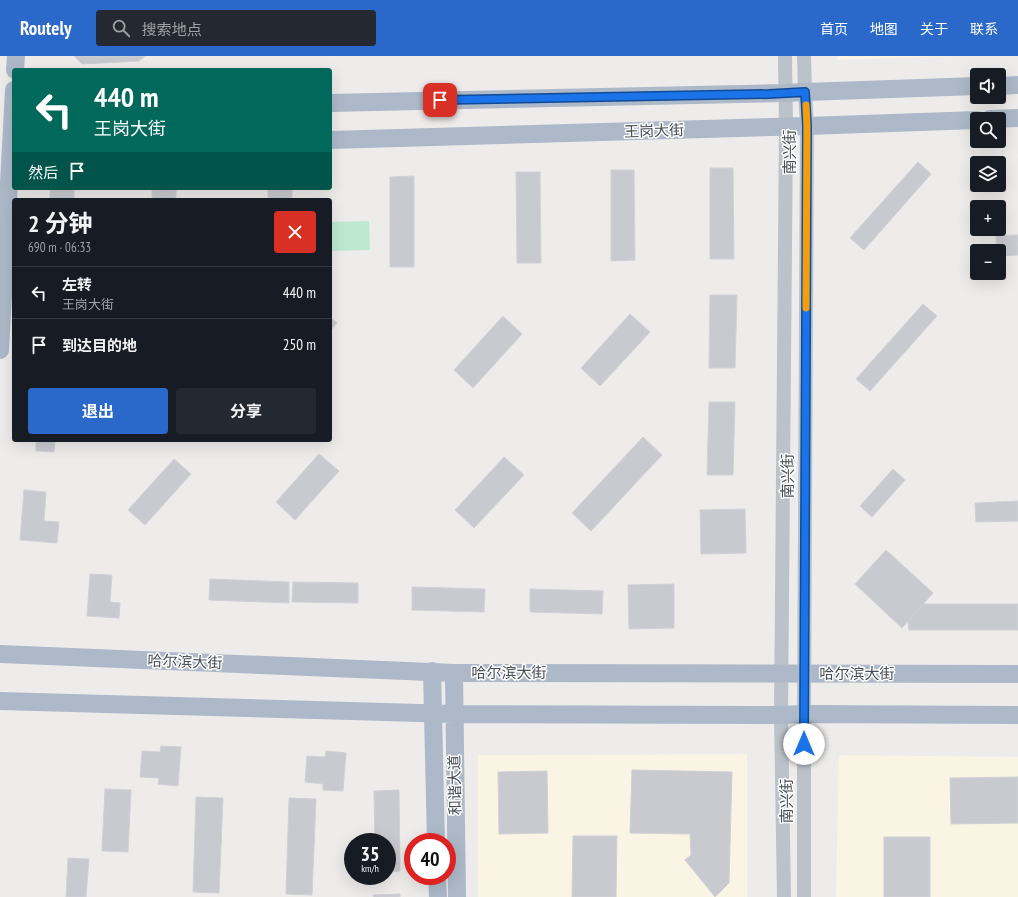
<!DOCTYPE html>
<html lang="zh">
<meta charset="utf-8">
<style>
body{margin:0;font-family:"PT Sans Narrow","Noto Sans SC",sans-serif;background:#242831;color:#f1f3f6;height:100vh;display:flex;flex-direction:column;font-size:15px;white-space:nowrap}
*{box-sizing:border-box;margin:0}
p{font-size:13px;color:#9ea1a6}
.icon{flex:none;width:22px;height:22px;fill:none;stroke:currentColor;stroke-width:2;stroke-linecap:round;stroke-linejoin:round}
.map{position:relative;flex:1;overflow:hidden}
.sheet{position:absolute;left:12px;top:142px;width:320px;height:244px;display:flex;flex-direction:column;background:#171b24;border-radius:4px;box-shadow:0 4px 16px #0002}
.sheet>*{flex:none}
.top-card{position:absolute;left:12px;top:12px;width:320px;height:122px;border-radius:4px;box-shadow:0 4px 16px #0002;background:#00695c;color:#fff;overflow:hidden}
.tools{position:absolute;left:970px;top:12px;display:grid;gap:8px}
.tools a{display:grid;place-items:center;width:36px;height:36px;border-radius:4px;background:#171b24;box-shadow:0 4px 16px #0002;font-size:20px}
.speed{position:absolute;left:344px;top:777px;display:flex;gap:8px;font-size:20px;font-weight:700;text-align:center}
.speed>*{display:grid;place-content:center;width:52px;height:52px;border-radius:50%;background:#171b24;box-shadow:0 4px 16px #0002;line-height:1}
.speed small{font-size:10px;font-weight:400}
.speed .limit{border:6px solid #d22;background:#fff;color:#111}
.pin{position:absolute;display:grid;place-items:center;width:34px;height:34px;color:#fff;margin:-17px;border-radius:8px;box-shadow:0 2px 6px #0006}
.me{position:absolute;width:44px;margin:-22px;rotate:0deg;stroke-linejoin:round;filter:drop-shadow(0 0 3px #0008)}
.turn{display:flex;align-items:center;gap:14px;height:84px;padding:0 16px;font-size:18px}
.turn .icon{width:52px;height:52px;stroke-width:2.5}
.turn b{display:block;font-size:28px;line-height:34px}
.then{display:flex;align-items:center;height:38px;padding:0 16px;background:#0003;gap:8px;font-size:15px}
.round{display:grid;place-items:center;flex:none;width:42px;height:42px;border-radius:4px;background:#242831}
.summary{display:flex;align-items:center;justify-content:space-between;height:68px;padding:0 16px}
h1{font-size:24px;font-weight:700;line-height:30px}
.button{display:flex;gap:8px;margin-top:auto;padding:8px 16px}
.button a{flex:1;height:46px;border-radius:4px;background:#2a68c9;color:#fff;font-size:16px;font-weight:700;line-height:46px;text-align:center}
.button a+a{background:#242831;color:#f1f3f6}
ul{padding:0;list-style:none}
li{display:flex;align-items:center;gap:12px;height:52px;padding:0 16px;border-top:1px solid #363941}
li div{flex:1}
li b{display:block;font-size:15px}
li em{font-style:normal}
header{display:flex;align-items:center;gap:24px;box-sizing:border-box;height:56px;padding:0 20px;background:#2a68c9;color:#fff}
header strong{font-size:19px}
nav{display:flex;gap:22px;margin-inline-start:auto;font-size:14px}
.search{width:280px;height:36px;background:#242831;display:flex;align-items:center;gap:10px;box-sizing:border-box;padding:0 14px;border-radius:4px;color:#9ea1a6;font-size:15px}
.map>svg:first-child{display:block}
.commercial{fill:#f9f4e4}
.green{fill:#bce9d0}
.building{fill:#c9cad0;stroke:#d0d1d6}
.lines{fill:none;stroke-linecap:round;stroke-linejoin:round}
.minor{stroke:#bbc2c9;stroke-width:14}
.major{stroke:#adb9c8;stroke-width:18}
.route-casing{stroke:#114b97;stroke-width:10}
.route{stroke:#1a73e8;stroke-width:7}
.slow{stroke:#f59e0b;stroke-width:7}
.labels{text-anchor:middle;stroke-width:3;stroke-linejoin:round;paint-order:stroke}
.street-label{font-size:15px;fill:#464e56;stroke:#fff}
</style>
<header>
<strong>Routely</strong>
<div class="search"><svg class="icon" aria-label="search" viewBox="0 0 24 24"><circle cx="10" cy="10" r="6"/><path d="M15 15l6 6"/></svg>搜索地点</div>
<nav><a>首页</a><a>地图</a><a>关于</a><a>联系</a></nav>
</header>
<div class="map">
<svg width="1018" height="841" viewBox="0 0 1018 841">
<rect width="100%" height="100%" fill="#eeebeb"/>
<path class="commercial" d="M837,0H952L837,4Z
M747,698V841H478V699Z
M839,699L1018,701V841H836Z"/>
<path class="green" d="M369,165L370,194L330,195V166Z"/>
<path class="building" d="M74,0H145L139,5L82,8Z
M918,106L931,118L864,194L850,182Z
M710,112H733L734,203H710Z
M611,114H634L635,204L611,205Z
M516,116H540L541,207H517Z
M414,120V211H390V121Z
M50,132H74V144H50Z
M152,132H176V144H152Z
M268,132H292V144H268Z
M1018,179V199L999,200V195H997L996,180Z
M710,239H737L735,312H709Z
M923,248L937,260L870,335L856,323Z
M630,258L650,276L600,330L581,312Z
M503,260L522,278L473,332L454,314Z
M330,261L337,267L330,275Z
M709,346H735L733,419H707Z
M643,381L662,399L591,475L572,457Z
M36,384H55L54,396L36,395Z
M319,398L339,415L295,464L276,446Z
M504,401L524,419L474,472L455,454Z
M174,403L191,418L145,469L128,454Z
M893,413L905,424L872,461L860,450Z
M24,434L46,436L44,465L59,466L57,487L20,484Z
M1018,445V465L976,466L975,447Z
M745,453L746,497L701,498L700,454Z
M886,494L933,537L902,572L855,528Z
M90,518L112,519L110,546L120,547L119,562L87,560Z
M210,523L289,526V547L209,544Z
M293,526L358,527V547L292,546Z
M674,528V572L629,573L628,529Z
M412,531L485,533L484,556L412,554Z
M530,533L603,535L602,558L530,556Z
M923,548H1018V574H909L908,565Z
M161,690L181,691L178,730L158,728L159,722L140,721L142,695L160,696Z
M326,695L346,697L343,735L323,734V728L305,726L307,700L325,701Z
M632,714L732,716L729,827L715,841L685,804L691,799L690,778L630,777Z
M547,715L548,777L499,778L498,716Z
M1018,721V767L951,768L950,722Z
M105,733L131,734L128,796L102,795Z
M399,734L400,815L387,816V786H375L374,735Z
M196,741L223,742L219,837L193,836Z
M289,742L316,743L312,839L286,838Z
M573,780H617L616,841H572Z
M884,781H930V841H884Z
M68,802L89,803L86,841H66Z
M400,838V841H374L373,839Z"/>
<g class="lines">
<path class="minor" d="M804,0L805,36L807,70L804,658V841
M784,841L781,659L786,71L785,0"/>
<path class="major" d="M15,14L16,0
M999,30L1018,29
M330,47L785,37L805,36L977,30
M990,63L1018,62
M330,84L807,70L977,64
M0,294L14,34
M0,598L454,617L1018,618
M432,615L436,786
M454,617L457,841
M0,645L454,658L781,659L804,658L1018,659
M437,820L438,841"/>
</g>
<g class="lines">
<g class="route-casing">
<path id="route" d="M440,44L769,38L805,36L807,70L804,688"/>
</g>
<use href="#route" class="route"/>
<path class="slow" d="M806,49L807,70L806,252"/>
</g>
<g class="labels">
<g class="street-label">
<text transform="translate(654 75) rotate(-2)" y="5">王岗大街</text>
<text transform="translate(790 96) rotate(-90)" y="5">南兴街</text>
<text transform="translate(788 420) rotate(-90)" y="5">南兴街</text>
<text transform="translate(185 606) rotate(2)" y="5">哈尔滨大街</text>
<text x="509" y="622">哈尔滨大街</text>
<text x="857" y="623">哈尔滨大街</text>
<text transform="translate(455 729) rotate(-91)" y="5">和谐大道</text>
<text transform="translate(787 745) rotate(-90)" y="5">南兴街</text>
</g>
</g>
</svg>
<div class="tools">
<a><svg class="icon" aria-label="sound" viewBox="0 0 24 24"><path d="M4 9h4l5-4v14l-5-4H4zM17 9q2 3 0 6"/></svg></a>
<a><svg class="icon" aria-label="search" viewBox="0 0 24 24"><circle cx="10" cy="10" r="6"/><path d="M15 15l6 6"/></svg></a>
<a><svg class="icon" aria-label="layers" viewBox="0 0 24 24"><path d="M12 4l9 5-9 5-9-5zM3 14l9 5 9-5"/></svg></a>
<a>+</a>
<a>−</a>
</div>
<div class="speed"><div>35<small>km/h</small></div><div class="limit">40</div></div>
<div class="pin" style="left:440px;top:44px;background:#d93025"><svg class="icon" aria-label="arrive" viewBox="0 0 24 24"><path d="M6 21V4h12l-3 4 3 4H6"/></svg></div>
<svg class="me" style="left:804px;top:688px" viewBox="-20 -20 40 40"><circle r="19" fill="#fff"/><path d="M0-13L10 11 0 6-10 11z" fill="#1a73e8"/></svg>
<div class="top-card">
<div class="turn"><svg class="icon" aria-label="left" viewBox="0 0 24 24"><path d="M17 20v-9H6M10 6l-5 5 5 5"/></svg><div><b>440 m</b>王岗大街</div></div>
<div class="then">然后<svg class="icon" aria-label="arrive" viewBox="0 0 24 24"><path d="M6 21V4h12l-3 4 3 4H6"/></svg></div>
</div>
<section class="sheet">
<div class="summary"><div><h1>2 分钟</h1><p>690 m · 06:33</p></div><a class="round" style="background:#d93025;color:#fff"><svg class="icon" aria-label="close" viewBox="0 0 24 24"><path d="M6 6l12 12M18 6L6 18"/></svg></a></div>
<ul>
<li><svg class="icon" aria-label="left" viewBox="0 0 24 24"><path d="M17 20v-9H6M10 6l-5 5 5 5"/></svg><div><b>左转</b><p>王岗大街</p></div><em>440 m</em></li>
<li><svg class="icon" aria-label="arrive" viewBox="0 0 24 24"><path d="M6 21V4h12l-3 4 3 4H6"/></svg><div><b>到达目的地</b></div><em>250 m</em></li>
</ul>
<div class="button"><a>退出</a><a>分享</a></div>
</section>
</div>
